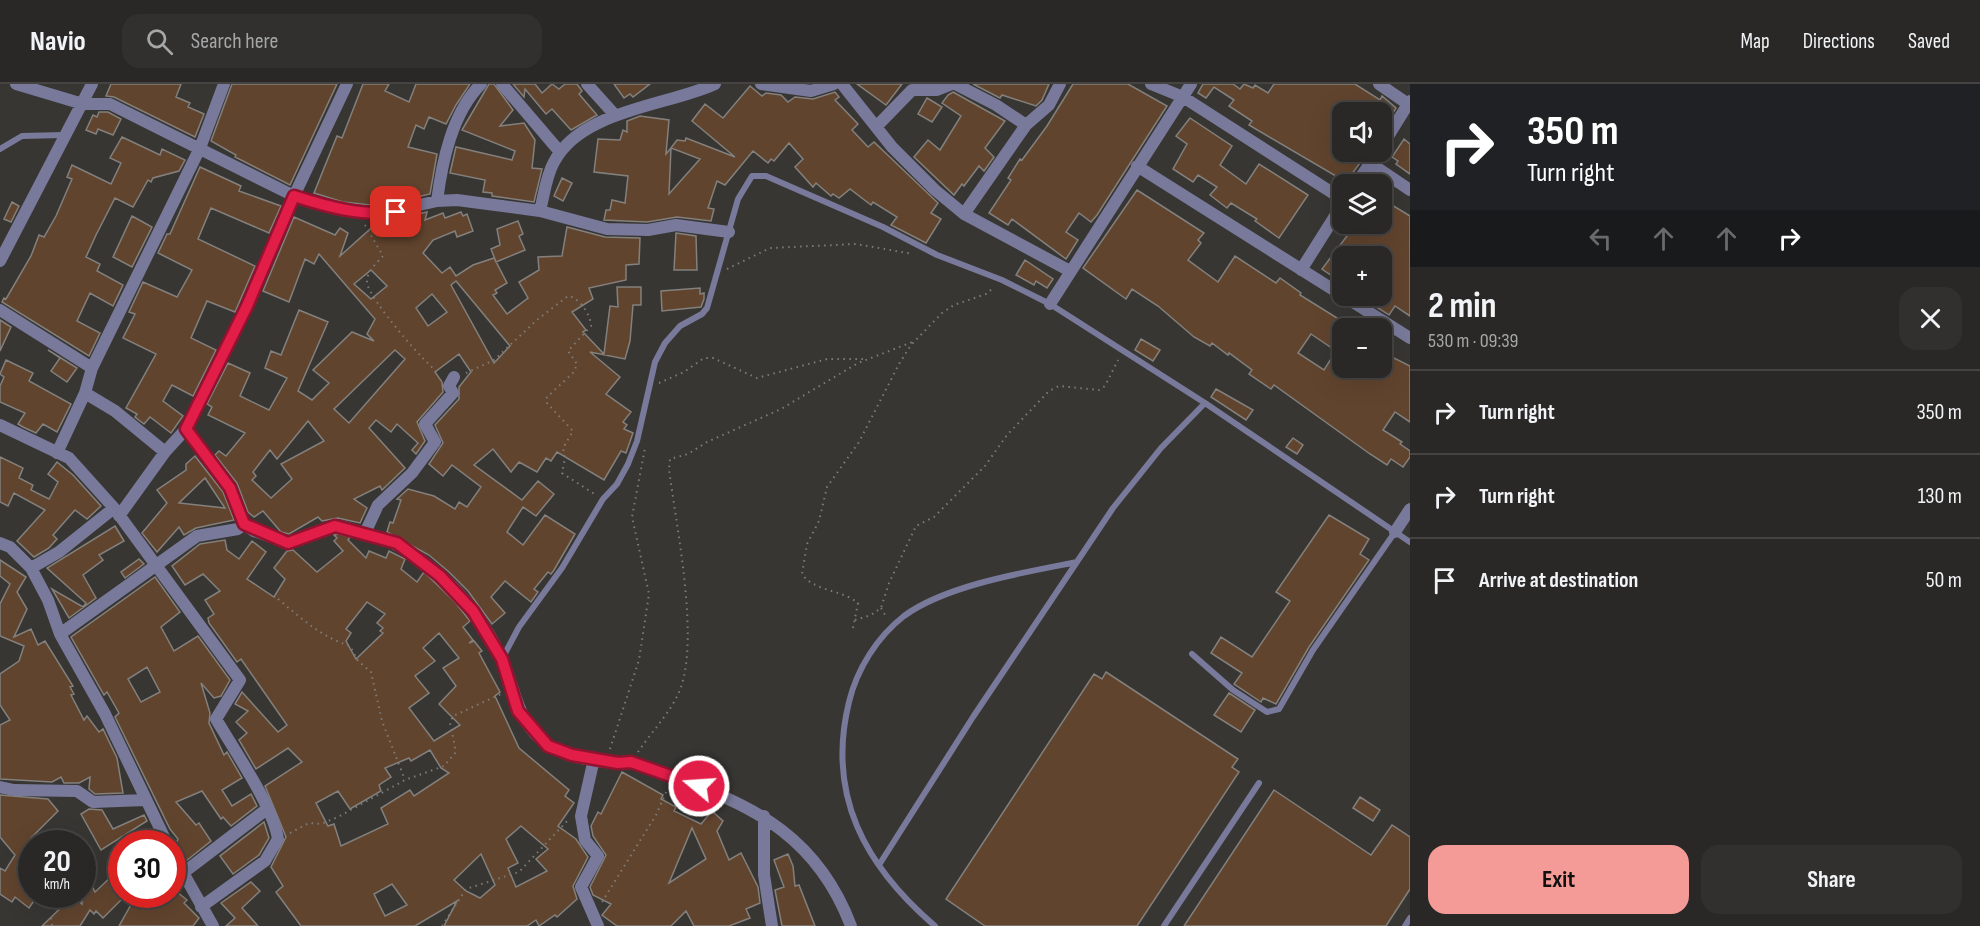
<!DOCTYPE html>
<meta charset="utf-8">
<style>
body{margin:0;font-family:"Sofia Sans Condensed",sans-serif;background:#31302e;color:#f1f3f6;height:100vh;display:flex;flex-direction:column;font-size:22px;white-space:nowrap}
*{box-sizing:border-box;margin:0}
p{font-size:20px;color:#a5a6a7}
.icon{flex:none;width:33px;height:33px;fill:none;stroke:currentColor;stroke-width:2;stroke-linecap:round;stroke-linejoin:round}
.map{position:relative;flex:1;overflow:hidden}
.side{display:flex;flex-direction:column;background:#292826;width:570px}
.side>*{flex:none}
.guide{background:#202124;color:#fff;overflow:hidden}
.buttons{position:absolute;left:1332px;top:18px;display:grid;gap:12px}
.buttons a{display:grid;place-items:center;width:60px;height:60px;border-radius:12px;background:#292826;box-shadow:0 6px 24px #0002,0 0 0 2px #454443;font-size:30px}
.speed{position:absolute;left:18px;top:746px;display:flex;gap:12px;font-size:30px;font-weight:700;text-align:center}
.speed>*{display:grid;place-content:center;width:78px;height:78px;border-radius:50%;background:#292826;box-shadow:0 6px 24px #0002,0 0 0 2px #454443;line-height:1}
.speed small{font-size:15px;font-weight:400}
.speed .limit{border:9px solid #d22;background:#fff;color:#111}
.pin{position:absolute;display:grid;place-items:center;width:51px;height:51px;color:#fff;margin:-26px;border-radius:12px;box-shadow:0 3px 9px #0006}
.me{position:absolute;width:66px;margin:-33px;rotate:288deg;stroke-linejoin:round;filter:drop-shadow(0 0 4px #0008)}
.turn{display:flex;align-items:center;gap:21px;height:126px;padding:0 18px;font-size:27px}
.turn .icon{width:78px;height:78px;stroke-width:2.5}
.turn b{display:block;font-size:42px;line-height:51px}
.lanes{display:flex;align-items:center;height:57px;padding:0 18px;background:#0003;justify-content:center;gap:30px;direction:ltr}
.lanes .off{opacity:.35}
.round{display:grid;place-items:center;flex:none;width:63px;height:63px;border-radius:18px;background:#31302e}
.headline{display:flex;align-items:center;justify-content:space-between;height:102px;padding:0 18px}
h1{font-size:36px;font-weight:700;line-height:45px}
.action{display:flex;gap:12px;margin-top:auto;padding:12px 18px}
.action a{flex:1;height:69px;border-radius:18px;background:#f59b97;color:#111;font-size:24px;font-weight:700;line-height:69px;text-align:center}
.action a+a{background:#31302e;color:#f1f3f6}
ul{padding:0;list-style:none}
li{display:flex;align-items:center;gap:18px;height:84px;padding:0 18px;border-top:2px solid #454443}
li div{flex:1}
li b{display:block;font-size:22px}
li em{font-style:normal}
header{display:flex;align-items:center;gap:36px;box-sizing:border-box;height:84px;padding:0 30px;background:#292826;border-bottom:2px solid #454443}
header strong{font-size:28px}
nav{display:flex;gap:33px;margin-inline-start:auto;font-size:21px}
.search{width:420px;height:54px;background:#31302e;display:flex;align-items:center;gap:15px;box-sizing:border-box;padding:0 21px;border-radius:18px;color:#a5a6a7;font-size:22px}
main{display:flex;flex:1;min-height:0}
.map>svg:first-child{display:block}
.building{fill:#61442e;stroke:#83807d;stroke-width:1.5;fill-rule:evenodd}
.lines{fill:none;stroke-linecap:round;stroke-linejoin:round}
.path{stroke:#7d7c79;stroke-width:2;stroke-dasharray:1.5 4.5;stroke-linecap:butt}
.lane{stroke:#79799b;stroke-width:6}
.street{stroke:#79799b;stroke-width:12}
.route-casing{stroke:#92132f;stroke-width:15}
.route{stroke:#e11d48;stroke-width:10}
</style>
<header>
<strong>Navio</strong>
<div class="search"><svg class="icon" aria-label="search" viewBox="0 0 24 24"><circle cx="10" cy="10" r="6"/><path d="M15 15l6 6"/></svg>Search here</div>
<nav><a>Map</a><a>Directions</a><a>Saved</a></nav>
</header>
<main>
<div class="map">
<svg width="1410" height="842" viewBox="0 0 1410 842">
<rect width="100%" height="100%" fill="#373633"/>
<path class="building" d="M111,0H181L176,13L190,19L188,23L204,30L195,53L114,13L106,12Z
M232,0H337L290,101L235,73L236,71L211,57Z
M363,0H389L385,7L409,18L416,0H470L456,21L446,40L429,33L424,45L416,41L408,63L437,70L430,110L379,122L343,118L314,109L337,52L342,54Z
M489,0H494L513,26L500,42L524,39L535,56L532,84L542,85L534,118L492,112V109L483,108L485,96L450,89L456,63L512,76L515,67L462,46Z
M513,0H535L542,9L552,0L559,5L565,0H577L582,7L579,10L597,31L571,46L552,25L546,30L525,5L524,13Z
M614,0H650L633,13L630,10L624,14Z
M857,0H902L886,21Z
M973,0H1049L1042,16L1036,22L1002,11L1000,14Z
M1073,0H1128L1167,22L1097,131L1091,138L1079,129L1066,148L1078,156L1066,175L1012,135L1008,141L989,129L1011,96L1008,94L1020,75L1022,76L1047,42Z
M1203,0H1233L1240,5L1244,0L1253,4L1255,1L1268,9L1274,0H1355L1380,16L1382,12L1396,24L1382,47V28H1342V68H1368L1346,98L1249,41L1252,37L1229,22L1234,16L1214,3L1206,14L1198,9Z
M750,2L762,12L766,9L781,11L788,18L795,13L813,15L835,8L839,13L835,16L858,40L852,46L868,63L874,58L938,119L931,129L941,135L926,159L891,141L897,133L873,118L871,121L850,105L839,114L833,110L831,112L816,99L813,103L795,83L803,75L789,59L774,77L771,75L768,79L753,67L725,101L717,97L708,124L714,125L711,137L677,133L647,138L604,136L606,126H610L612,116L625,119L628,92L594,88L598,55L620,56L623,46L627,48V37L640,32L669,36L666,70L671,64L669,110L700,75L671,64L677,56L685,57L686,54L735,73L692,37L705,20L723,34Z
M953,8L1005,37L985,64L994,73L984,87L979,82L964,102L962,100L954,111L914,73L928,56L940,66L961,32L942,19L948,11Z
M927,14L942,23L932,38L918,30Z
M99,28H108L121,35L113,51L98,45L96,50L86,46L93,31L97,33Z
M1190,34L1232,62L1220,81L1246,100L1259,80L1308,111L1279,154L1255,137L1257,135L1231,119L1227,124L1210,111L1217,103L1198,91L1193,98L1173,85L1187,60L1176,52Z
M122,53L160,71L162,65L185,76L179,87L153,94L151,98L148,96L133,123L115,114L96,151L86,173L100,180L97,187L123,201L113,222L90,209L77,237L100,249L89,272L2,218L4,214L6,215L31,172L39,151L44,153L56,132L72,95L67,93L72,81L111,100L121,79L110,74Z
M1404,55L1410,60V90L1396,80L1398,77L1392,73Z
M200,83L241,102L239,107L281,122L269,149L211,124L198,155L255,182L235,228L207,217L191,254L216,266L193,312L172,301L163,317L183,332L171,349L150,333L144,340L135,333L137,330L126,324L156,270L123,254L135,230L129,228L143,198L177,213L192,186L158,169L167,150H170Z
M562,94L572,99L563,117L554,112Z
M1137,106L1204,149L1198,156L1201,159L1188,176L1218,198L1235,172L1276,199L1280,194L1301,209L1300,211L1345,239L1342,284H1352L1359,288L1361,284H1382V268L1410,282V338L1395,328L1383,346L1402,358L1400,360L1410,367V373L1403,383L1391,375L1387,381L1370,370L1274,301L1271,305L1249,290L1252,286L1229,269L1228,271L1212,259L1210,262L1194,253L1158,222L1132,205L1126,215L1083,184ZM1311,250L1336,267L1324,286L1298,269Z
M1382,115L1410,132V232L1395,222L1389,231L1370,219L1375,212H1382V172H1342V190L1338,196L1322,185L1356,140H1382Z
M12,118L19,122L11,138L4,135Z
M427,128L425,136L443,129L445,134L461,128L463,132L467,130L473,147L457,153L455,147L433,156L423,169L442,189L450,183L456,192L473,181L494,174L507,199L495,206L497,209L493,211L507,230L528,214L519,198L539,186L538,173L562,172L567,143L605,153L640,154L639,180L626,181V196L589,204L593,215L572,228L586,246L583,248L604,270L610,222L618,223L617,203H641V221H633L630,257L625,275L590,268L620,293L606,310L631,328L623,338L627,341L624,345L633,349L626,369L621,367L604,396L557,368L551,377L546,374L537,388L519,378L511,388L493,365L474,381L522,416L538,397L554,410L536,432L523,423L507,448L523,461L545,431L575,450L554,486L551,490L548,488L534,505L538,508L531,518L505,497L491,513L505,529L492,540L468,507L449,488L429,471L387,448L390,438L393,439L401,416L397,415L408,405L434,412L455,425L459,418L467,423L481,403L452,381L443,392L429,380L443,359L435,341L459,315V303L471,288L459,270L435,288L442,298L443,308L417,338L425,357L416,370L412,366L418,359L397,340L391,348L376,336L369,344L405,384L382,406L380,402L354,415L367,424L360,439L338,434L322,437L318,433L289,450L281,448L263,427L254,433L248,428L237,399L215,371L219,367L226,372L245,349L208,331L212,323L207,320L228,279L250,289L240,312L269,326L287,294L265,284L271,267L281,271L299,226L328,238L298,307L312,316L329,299L313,286L352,248L374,257L367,250L375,235L319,170L314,180L305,175L289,218L263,207L294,133L335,151L340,144L348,149L340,172L378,138ZM371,186L387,202L371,215L354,200ZM456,197L510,262L494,279L451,201ZM432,210L447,228L428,242L416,224ZM395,266L405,275L349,339L334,325ZM308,337L324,357L281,380L292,395L271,414L252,396L256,392L253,388L270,366L277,375Z
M132,132L152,143L132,183L113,173Z
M518,137L523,150L519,152L525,166L496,178L491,165L500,161L497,145Z
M676,149L696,152L697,186H674Z
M1025,176L1053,195L1047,204L1036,197L1034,201L1016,191Z
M700,204V210L704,209V215L701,223L662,227L661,207Z
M0,236L11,243L0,267Z
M1141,255L1160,266L1153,277L1135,266Z
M48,266L77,284L67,298L51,287L60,274Z
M6,276L33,289L29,297L71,320L57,348L43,340L36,349L23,343L18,340L25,329L0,318V302L4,293L0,290Z
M1216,305L1253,326L1246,336L1211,313Z
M1293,354L1303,361L1297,370L1286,363Z
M195,372L223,408L234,436L196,444L184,451L179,443L157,468L142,449L167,419L157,406L186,386V380ZM205,394L225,424L179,419Z
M0,373L23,384L19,394L33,401L31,406L49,415L58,398L48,390L57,378L73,391L101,422L87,435L75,426L53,451L57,455L49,464L34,473L17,457L45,426L14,409L8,422L0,418Z
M1329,431L1369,455L1360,470L1369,476L1309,563L1276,620L1263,614L1261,618L1234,600L1242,589L1211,569L1221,553L1252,573L1290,517L1276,508Z
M115,442L124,457L99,471L103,476L83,491L96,514L69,534L52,505L83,523L86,519L47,484Z
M339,450L350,453L348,456L366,474L369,467L386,474L389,467L405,475L401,485L417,498L424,488L455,518L470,537L463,543L473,556L469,559L474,557L482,567L479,569L500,608L495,612L519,664L569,706L565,712L574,719L558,742L576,755L588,773L573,802L577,815L557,833L555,831L539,842L536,836L527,842H444L457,817L415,842H301L276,808L283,802L271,783L286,753L265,702L302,678L288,664L256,685L239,656L247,649L236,638L248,627L235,620L242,608L278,648L287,641L241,575L237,578L209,539L208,534L214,530L205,516L220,507L203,490L185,501L172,482L200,460L225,456L227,466L239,475L252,457L266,468L247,495L274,513L285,495L274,484L287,467L293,466L317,488L343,467L334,457L337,454L334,451ZM367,518L385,530L377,539L383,544L380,547L383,549L356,575L346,557L351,549L346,545ZM439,549L459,574L443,584L456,602L439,620L460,641L434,657L409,624L429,609L415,592L435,577L423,564ZM430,666L441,684L449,689L414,712L410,706L381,724L388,740L341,762L334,740L328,742L316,719L338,707L350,725L381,707L379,701L391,693L385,684L409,674L411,677ZM521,742L548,765L536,775L547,787L516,803L508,784L518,779L506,755ZM481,770L495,801L480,814L466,807L454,796ZM392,800L407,821L385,832L374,810Z
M139,475L144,480L125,494L121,488Z
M0,476L26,493L17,508L27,525L14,553L31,545L38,561L45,557L73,602L70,603L74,610L71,611L84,636L87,632L99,648L103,645L117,674L123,709L95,710L89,705L90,693L79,699H64L61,693L52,698L0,695V641L10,636L0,621V590L19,577L24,562L0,552V520L10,500L0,492Z
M155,493L180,528L161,543L174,567L198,552L230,596L221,612L214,614L201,599L210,629L209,639L224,671L227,668L242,694L222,706L232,722L251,710L257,722L231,742L223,733L221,735L202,707L176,718L196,741L199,739L211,757L186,777L175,761L178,755L170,745L115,633L119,629L107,608L104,611L71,553ZM147,583L160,608L141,618L128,595Z
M1106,588L1238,675L1232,683L1239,688L1137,842H985L946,815L1094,590L1102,595Z
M1229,609L1255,626L1241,648L1214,631Z
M622,688L663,711L661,715L676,723L674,727L701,740L712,727L723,737L717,747L729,776L741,769L758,803L760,819L746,825L750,834L729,842H694L686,827L671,842H617L602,831L611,820L593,811L590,803L606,771L593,752L591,742L598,728L601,730ZM692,744L706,775L669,799Z
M1274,706L1371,771L1392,741L1410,753V805L1386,842H1184Z
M0,711L48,715L58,727L31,754L34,757L32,759V810L38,811L29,824L15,813L12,818L0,810V784L5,787L15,771L0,753Z
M1360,713L1380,726L1373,737L1353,724Z
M89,725L102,726L113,745L144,731L147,737L101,766L81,730Z
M264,738L269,754L259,771L233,790L220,772Z
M146,745L153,759H133Z
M122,770V815L103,834L96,827L94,830L90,826L80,842H42L73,812L82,820V781L95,808L114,790L108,784Z
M788,770L793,782L795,802L799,801L815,842H782L775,806L784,803L774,776Z
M251,798L260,807L242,824L258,842H226L235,834L221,819Z
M172,804L187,816L184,819L199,834L193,842H119L137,810H172Z"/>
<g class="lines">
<path class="path" d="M365,141L383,172C376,180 366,188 367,199C370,216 425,280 440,290
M727,185L770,164L856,160L913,170
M466,289L494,276L537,236L568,212C579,213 591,231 591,242L568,267L577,280L574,288L547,313L546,318L573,347L563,364L565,374L562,389L596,411
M659,299L684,288L704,274H713L757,294L827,275H867
M278,515C301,534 321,553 350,562L358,577L371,588L382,637L405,696
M881,524L887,534
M855,536L871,531L881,524L889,499L916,442L934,433L985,382L1007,351L1049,307L1059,302L1099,306L1105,302L1118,276
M853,544L858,519C843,506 813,507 802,490L807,460L819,437L827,403L859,358L899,280L911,261L942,229L954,221L986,210L993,204
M610,665L639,576L649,510L632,433L645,364
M638,668C652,647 673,626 681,603C699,550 676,442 669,385L670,375L688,370L707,358L781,325L858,279L915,257
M290,749L309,739L321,740L338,733L405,696L444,682L456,668L450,639L453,632L501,610
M602,818L656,731L668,704
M51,834L52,842
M442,842L466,805L519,788L569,735"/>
<path class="lane" d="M0,65L22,52L63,51
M1192,570L1233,606L1267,628L1279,625L1313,566L1395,448
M502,575L519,543L562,484L603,415L617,400L628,380L637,357L655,278L665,259L680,242L702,230L707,224L738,115L752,92H766L883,143L937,171L1002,196L1050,220L1205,319L1410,458
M879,781L973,633L1113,424L1161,364L1205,319
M935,842C865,782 826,711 849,618C857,585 877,553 904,532C946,501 1026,488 1077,478
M1164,842L1259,699
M1405,842L1410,834"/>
<path class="street" d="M16,0L83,20H110L294,112L341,126L380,130L437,117L457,116L540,127L607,145L648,146L676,141L729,148
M502,0L560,68
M587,0L614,30
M761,0L811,7L834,0
M842,0L892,63L935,106L964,130L1070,187
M955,0L996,21L1026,41
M1151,0L1183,13L1342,115
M1379,0L1408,20
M876,43L912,6H937L952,0
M1382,62L1410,17
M1370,79L1410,106
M1137,82L1410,254
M1356,100L1378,68
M437,117C442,78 452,29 481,0
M540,127C544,111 546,92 554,78C581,26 667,22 715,0
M964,130L1026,41L1049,21L1060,0
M0,177L92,0
M1301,186L1342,121
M1050,220L1191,0
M0,226L92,284
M85,309L115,327L165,368
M0,341L69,374L114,424L240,596L216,635C234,666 273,722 278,755L265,777L201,823
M186,345L230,404L244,440
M57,369L85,309L92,284L200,64L224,0
M119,432L165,368L186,345L247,222L294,112L347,0
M1395,448L1410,425
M365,449L378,421L412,389L435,358L425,340L453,309L449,302L454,293
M0,459L10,463L31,484L48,516L60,550L105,630L167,759
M31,484L59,468L114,424
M60,550L197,452L238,445L244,440L254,447L289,459C299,455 326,443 335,442C342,441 351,445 357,447C422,461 475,516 502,575C516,606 517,640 548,661C565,673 597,678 618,679C622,679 627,678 631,678C645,681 660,689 674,694C757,721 819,757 851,842
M594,675L581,732L585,756L598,772L581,803L598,842
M0,703L14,706L77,707L93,718L145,716
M764,732V791L772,842
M172,769L213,842
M183,789L267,725"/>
</g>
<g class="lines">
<g class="route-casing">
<path id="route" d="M396,128C361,132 328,123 294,112L247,222L186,345L230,404L244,440L288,459L335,442L397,459L440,492L473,527L502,575L518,627L548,662L572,671L618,679L631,678L699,702"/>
</g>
<use href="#route" class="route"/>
</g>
</svg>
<div class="buttons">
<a><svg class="icon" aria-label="sound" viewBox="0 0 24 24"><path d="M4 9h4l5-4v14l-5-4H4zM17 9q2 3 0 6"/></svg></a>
<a><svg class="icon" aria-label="layers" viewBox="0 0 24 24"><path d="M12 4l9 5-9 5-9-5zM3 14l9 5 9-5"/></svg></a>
<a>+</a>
<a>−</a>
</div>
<div class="speed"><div>20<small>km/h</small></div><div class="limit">30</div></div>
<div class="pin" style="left:396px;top:128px;background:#d93025"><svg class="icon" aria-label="arrive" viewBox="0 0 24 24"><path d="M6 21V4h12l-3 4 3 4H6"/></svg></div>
<svg class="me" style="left:699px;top:702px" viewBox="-20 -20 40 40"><circle r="17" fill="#e11d48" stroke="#fff" stroke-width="3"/><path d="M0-11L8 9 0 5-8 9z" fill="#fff"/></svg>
</div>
<section class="side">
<div class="guide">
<div class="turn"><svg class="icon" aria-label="right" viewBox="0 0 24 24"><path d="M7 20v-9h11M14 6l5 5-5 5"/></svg><div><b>350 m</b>Turn right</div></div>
<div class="lanes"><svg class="icon off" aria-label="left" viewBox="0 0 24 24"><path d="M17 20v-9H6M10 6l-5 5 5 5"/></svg><svg class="icon off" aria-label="ahead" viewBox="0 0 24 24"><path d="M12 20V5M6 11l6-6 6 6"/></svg><svg class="icon off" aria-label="ahead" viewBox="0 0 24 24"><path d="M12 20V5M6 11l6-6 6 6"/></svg><svg class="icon" aria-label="right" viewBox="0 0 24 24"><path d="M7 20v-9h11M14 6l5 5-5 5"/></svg></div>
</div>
<div class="headline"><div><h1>2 min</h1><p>530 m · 09:39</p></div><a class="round"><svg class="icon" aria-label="close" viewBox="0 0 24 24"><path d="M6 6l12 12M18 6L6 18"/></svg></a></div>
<ul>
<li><svg class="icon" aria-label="right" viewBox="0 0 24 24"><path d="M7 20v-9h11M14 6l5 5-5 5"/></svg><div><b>Turn right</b></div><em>350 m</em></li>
<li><svg class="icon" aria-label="right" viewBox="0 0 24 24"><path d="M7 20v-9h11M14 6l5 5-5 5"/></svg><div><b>Turn right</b></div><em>130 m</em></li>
<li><svg class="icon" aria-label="arrive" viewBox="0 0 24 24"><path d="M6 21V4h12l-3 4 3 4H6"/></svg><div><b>Arrive at destination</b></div><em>50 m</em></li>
</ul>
<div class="action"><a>Exit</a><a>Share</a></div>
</section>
</main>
